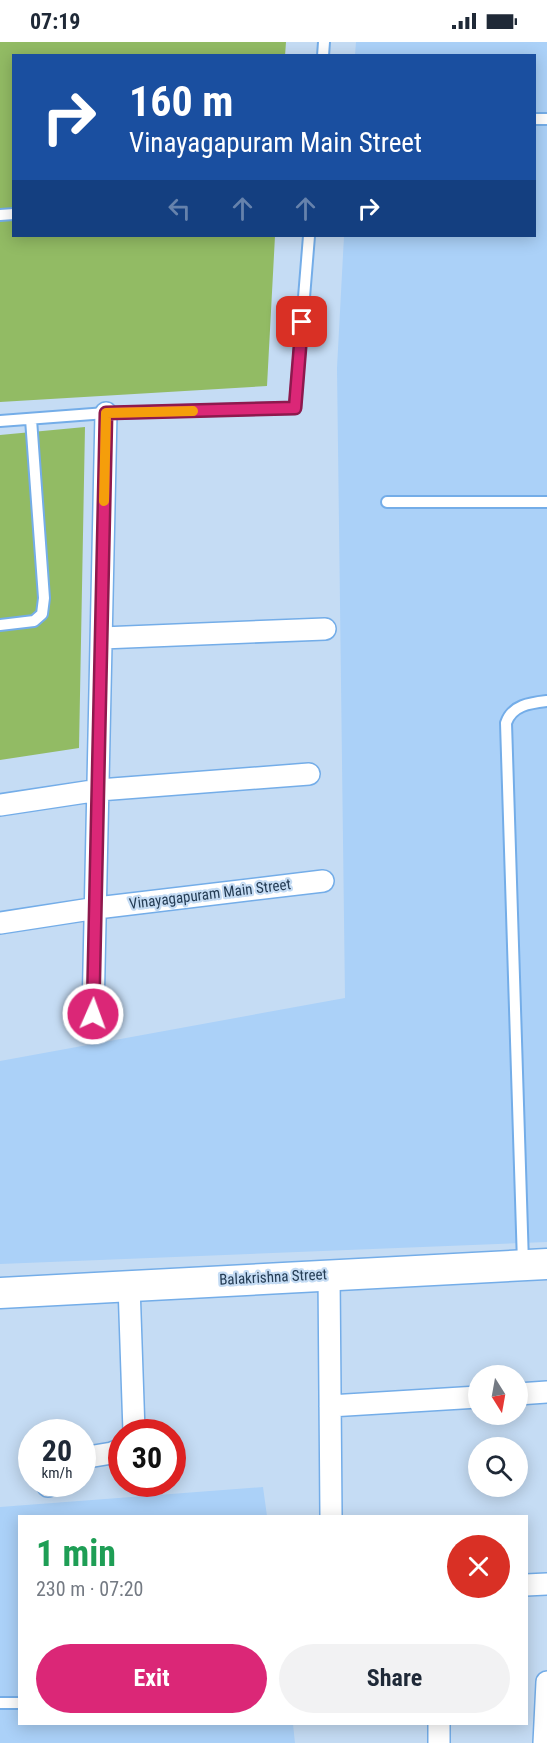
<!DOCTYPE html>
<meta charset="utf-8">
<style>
body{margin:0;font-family:"Roboto Condensed",sans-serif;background:#f2f2f3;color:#1f2937;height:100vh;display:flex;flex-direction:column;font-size:22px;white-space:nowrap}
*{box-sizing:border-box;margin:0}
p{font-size:20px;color:#747a83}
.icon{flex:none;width:33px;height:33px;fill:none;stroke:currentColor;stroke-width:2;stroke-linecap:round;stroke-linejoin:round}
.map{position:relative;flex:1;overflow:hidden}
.details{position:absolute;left:18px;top:1473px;width:510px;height:210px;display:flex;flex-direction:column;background:#fff;border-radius:0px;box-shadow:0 3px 15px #0003}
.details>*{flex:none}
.guide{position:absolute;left:12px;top:12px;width:524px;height:183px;border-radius:0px;box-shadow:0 3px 15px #0003;background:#1a4fa0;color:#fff;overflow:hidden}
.needle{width:39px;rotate:169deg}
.controls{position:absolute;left:468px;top:1323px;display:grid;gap:12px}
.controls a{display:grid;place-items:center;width:60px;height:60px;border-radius:50%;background:#fff;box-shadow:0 3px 15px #0003;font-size:30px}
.speed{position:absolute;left:18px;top:1377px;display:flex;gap:12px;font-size:30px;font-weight:700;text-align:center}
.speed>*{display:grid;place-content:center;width:78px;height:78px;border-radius:50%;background:#fff;box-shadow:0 3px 15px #0003;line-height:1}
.speed small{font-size:15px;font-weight:400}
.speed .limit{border:9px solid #d22;background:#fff;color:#111}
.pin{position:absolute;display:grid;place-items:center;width:51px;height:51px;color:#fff;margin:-26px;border-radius:12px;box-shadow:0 3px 9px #0006}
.me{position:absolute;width:66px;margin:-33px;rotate:2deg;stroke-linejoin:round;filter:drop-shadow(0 0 4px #0008)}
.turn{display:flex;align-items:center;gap:21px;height:126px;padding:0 18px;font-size:27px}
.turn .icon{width:78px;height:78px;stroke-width:2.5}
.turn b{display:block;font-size:42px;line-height:51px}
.lanes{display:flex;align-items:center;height:57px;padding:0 18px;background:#0003;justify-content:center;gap:30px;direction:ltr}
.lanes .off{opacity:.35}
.round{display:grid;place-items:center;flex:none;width:63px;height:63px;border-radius:32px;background:#f2f2f3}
.overview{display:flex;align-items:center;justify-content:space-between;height:102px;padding:0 18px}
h1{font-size:36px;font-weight:700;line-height:45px;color:#1e9e55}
.button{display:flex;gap:12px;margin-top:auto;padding:12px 18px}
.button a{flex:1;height:69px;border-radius:36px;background:#db2777;color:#fff;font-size:24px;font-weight:700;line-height:69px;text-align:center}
.button a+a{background:#f2f2f3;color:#1f2937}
.status{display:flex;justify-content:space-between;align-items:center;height:42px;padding:0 30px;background:#fff;direction:ltr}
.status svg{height:16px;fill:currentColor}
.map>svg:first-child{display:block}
.built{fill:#abd1f8}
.green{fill:#92bb64}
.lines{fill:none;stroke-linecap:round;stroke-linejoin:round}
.lane-casing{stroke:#74ade8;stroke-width:14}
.street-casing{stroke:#74ade8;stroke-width:24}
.secondary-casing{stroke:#74ade8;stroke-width:33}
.lane{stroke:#fff;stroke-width:10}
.street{stroke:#fff;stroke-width:21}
.secondary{stroke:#fff;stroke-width:30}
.route-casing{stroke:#8e194d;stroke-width:15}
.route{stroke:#db2777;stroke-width:10}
.slow{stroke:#f59e0b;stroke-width:10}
.labels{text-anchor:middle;stroke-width:4.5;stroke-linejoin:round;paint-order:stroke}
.street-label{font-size:15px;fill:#243c54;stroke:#c5dcf4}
</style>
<div class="status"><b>07:19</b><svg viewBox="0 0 49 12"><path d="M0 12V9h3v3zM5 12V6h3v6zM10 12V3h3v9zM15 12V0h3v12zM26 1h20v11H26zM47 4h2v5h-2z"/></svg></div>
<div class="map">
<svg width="547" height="1701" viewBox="0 0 547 1701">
<rect width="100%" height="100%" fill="#c5dcf4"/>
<path class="built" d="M356,0H547V1200L0,1222V1019L345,956L337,326L344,194H534V14L355,13Z
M263,1445L267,1474H20V1682H293L295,1701H0V1465Z"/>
<path class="green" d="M0,0H286L285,14H14V194H275L267,344L0,360Z
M85,385L79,706L0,718V393Z"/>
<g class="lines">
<g class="lane-casing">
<path id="lane" d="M323,14L324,0
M534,77H547
M0,173L14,172
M0,379L106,371L295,366L309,194
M387,460H547
M0,583L34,579L42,572L44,556L31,377
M523,1221L506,681C512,663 530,661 547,659
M0,1661H20"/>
</g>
<g class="street-casing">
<path id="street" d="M102,596L325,587
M0,763L99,748L309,732
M0,881L97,866L323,839
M93,972L106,371
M329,1232L331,1474
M129,1243L134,1390
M518,1352L547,1350
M330,1364L478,1355
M82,1416L112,1411L122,1407
M48,1444V1442
M526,1543L547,1542
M439,1701V1682
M544,1701L547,1640"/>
</g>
<g class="secondary-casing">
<path id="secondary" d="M0,1251L547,1222"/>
</g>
<use href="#lane" class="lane"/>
<use href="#street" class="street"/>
<use href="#secondary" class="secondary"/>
</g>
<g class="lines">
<g class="route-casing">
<path id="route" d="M93,972L106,371L295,366L302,280"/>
</g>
<use href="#route" class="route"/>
<path class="slow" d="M104,459L106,371L193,369"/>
</g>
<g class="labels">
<g class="street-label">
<text transform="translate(210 852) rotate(-7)" y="5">Vinayagapuram Main Street</text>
<text transform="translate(273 1235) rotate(-3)" y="5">Balakrishna Street</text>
</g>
</g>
</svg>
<div class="controls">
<a><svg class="needle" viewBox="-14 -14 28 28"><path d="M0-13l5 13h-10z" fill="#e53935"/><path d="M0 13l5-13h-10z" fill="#747a83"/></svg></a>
<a><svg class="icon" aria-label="search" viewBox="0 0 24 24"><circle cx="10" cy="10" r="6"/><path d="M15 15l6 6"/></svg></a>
</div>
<div class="speed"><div>20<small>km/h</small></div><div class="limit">30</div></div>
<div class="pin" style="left:302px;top:280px;background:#d93025"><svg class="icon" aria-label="arrive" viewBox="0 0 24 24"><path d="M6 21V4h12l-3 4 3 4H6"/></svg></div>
<svg class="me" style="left:93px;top:972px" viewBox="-20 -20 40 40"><circle r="17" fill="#db2777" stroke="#fff" stroke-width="3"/><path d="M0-11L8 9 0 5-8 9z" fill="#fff"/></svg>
<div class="guide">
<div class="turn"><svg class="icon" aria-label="right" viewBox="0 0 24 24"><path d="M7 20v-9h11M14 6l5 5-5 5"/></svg><div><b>160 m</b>Vinayagapuram Main Street</div></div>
<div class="lanes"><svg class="icon off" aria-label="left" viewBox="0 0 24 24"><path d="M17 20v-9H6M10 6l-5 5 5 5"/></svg><svg class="icon off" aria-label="ahead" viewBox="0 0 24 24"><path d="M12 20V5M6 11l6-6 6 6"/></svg><svg class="icon off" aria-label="ahead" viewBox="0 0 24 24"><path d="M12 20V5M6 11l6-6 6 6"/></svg><svg class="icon" aria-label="right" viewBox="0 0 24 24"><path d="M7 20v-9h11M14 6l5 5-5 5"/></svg></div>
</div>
<section class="details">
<div class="overview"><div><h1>1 min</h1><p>230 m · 07:20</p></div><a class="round" style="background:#d93025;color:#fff"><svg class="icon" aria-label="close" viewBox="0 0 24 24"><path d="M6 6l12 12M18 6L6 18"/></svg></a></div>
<div class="button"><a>Exit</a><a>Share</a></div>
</section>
</div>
